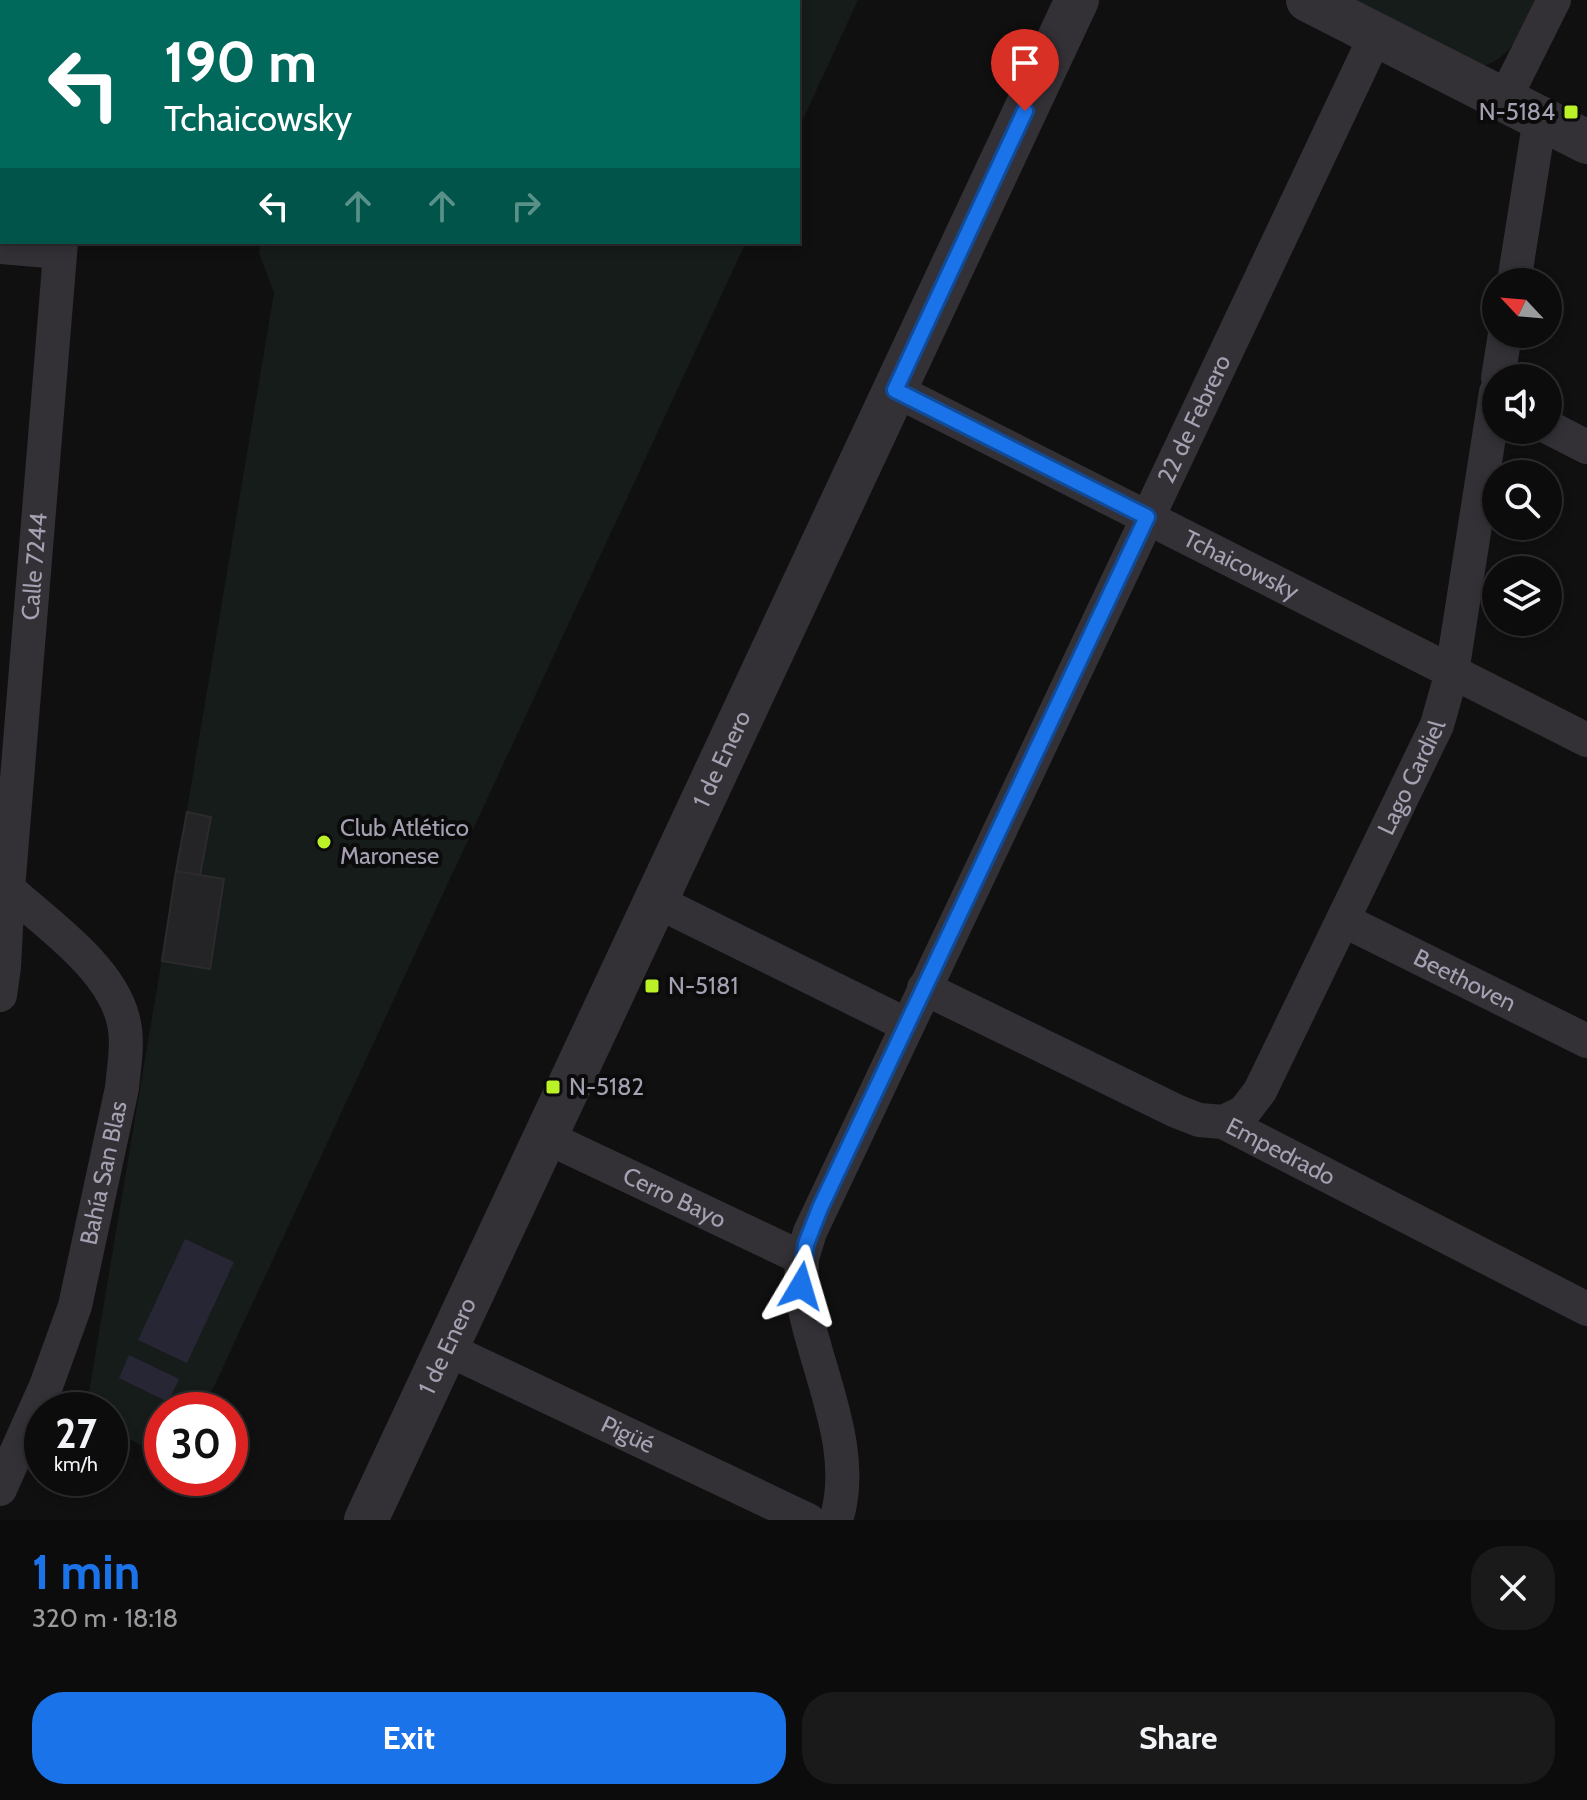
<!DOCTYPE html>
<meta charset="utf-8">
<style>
body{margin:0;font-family:Cabin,sans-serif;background:#1b1a1b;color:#f1f3f6;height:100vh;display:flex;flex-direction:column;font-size:30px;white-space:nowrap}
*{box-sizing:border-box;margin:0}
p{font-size:26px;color:#9a9b9d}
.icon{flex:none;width:44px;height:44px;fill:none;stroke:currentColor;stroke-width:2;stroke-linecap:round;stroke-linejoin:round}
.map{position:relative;height:1520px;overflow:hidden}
.side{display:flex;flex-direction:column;background:#0d0c0d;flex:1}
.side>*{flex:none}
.banner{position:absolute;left:0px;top:0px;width:800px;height:244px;box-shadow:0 4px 12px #0003,0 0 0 2px #2d2c2e;background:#00695c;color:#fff;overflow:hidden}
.needle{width:52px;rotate:296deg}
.tools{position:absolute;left:1482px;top:268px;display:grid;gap:16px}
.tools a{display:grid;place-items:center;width:80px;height:80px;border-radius:50%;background:#0d0c0d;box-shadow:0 4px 12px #0003,0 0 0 2px #2d2c2e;font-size:40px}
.speed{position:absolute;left:24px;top:1392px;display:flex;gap:16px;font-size:40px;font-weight:700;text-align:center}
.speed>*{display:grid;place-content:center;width:104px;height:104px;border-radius:50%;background:#0d0c0d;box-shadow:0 4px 12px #0003,0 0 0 2px #2d2c2e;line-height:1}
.speed small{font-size:20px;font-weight:400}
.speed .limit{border:12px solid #d22;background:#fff;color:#111}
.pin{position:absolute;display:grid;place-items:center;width:68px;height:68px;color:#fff;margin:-82px -34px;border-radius:50% 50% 50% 0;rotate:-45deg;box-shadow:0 0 8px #0007}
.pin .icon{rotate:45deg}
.me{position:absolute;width:88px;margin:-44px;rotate:7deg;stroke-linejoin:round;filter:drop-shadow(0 0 6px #0008)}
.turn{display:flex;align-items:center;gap:28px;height:168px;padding:0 32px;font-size:36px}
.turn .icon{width:104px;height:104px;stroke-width:2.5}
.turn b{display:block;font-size:56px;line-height:68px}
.lanes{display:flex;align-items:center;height:76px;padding:0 32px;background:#0003;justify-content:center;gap:40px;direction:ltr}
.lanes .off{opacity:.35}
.round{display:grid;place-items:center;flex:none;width:84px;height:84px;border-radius:32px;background:#1b1a1b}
.summary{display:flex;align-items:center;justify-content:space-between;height:136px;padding:0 32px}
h1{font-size:48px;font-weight:700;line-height:60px;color:#1a73e8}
.primary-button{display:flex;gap:16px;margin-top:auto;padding:16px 32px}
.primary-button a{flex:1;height:92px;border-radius:32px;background:#1a73e8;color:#fff;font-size:32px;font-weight:700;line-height:92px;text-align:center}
.primary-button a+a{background:#1b1a1b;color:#f1f3f6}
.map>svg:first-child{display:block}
.green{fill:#161c1a}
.water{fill:#272634}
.building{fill:#242325;stroke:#2c2a2d;stroke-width:2}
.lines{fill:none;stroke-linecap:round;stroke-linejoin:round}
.minor{stroke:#333136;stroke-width:34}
.tertiary{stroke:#333136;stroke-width:44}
.route-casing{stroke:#114b97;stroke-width:20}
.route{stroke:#1a73e8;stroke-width:14}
.poi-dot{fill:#bbf127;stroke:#0b0b0c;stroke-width:3}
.labels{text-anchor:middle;stroke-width:8;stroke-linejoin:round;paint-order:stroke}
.poi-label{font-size:24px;fill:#a6a1b2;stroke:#0b0b0c;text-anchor:start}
.street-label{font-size:24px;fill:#a6a1b2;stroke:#0b0b0c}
</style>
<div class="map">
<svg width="1587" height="1520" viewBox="0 0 1587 1520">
<rect width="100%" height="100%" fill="#111011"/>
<path class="green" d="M307,0H858L798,130V2H307Z
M1341,0H1536C1523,26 1513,58 1483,66Z
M261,242H746L203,1410H162V1456L110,1429V1410H86L274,293L259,253Z"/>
<path class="water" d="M185,1239L234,1262L187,1363L138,1340Z
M129,1355L179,1379L168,1402L119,1378Z"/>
<path class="building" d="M187,812L211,817L200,875L176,871Z
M176,871L224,879L210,969L162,961Z"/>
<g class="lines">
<g class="minor">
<path d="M80,2V0"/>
<path d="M0,9L2,10"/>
<path d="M1504,100L1554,0"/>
<path d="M0,247L60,252"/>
<path d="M1514,282L1540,118"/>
<path d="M1498,378L1505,334"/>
<path id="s1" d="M895,390L1587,740"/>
<path d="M1548,427L1587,447"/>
<path d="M656,901L907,1025"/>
<path id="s2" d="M1343,920L1587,1041"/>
<path id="s3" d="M924,988L1176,1111L1199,1120L1223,1122L1587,1309"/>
<path id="s4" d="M0,995L4,967L8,889L61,242"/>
<path id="s5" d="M1223,1122L1244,1112L1260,1091L1437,725L1452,672L1496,392"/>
<path id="s6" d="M546,1137L802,1258"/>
<path id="s7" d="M447,1349L808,1520"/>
<path id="s8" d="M0,1489L46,1386L75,1306L122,1088C124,1065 129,1041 123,1019C110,967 47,924 8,889L0,878"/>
<path id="s9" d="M836,1520C860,1445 810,1361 801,1286L802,1258L810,1232L1376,35"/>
</g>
<g class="tertiary">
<path d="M1308,0L1587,142"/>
<path id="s10" d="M366,1520L1077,0"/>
</g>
</g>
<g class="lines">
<g class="route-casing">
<path id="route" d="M801,1286L806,1244L820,1208L1147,517L895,390L1025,111"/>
</g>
<use href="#route" class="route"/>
</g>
<g class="poi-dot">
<rect x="1563" y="104" width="16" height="16" rx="4"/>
<circle cx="324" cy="842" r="8"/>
<rect x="644" y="978" width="16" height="16" rx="4"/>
<rect x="545" y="1079" width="16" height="16" rx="4"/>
</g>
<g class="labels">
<g class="poi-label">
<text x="1555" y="120" text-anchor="end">N-5184</text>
<text x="340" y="836">Club Atlético<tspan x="340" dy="28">Maronese</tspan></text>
<text x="668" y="994">N-5181</text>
<text x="569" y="1095">N-5182</text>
</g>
<g class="street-label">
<text dy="8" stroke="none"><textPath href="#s9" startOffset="1194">22 de Febrero</textPath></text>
<text dy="8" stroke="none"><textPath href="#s1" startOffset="388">Tchaicowsky</textPath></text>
<text dy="8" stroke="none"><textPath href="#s4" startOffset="430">Calle 7244</textPath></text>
<text dy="8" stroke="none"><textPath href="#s10" startOffset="840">1 de Enero</textPath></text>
<text dy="8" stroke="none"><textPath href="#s5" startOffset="398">Lago Cardiel</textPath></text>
<text dy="8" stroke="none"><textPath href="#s2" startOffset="136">Beethoven</textPath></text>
<text dy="8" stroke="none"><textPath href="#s3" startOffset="394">Empedrado</textPath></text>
<text dy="8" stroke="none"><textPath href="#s8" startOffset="334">Bahía San Blas</textPath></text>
<text dy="8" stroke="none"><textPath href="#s6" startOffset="142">Cerro Bayo</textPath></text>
<text dy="8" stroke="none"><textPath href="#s10" startOffset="192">1 de Enero</textPath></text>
<text dy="8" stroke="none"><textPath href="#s7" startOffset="200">Pigüé</textPath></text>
</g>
</g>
</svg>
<div class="tools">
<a><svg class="needle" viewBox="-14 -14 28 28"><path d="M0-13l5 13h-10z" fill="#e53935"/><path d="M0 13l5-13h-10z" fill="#9a9b9d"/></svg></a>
<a><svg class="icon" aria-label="sound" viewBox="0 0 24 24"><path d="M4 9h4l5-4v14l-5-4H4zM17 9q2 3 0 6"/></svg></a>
<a><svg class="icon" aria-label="search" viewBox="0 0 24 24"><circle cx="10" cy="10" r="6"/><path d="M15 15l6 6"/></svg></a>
<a><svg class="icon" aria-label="layers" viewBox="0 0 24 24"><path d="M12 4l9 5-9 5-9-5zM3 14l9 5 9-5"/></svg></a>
</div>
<div class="speed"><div>27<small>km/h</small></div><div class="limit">30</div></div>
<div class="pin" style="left:1025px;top:111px;background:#d93025"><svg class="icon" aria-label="arrive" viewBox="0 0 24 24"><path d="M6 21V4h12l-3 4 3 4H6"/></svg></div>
<svg class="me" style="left:801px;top:1286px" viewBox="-20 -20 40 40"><path d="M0-17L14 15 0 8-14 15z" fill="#1a73e8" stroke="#fff" stroke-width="4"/></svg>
<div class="banner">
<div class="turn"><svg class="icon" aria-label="left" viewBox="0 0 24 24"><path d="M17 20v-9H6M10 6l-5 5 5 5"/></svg><div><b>190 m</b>Tchaicowsky</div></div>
<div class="lanes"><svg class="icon" aria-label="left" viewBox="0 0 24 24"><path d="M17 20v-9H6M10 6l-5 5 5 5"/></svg><svg class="icon off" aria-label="ahead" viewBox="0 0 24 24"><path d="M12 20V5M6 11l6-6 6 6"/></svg><svg class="icon off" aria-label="ahead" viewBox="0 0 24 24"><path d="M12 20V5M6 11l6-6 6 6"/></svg><svg class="icon off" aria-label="right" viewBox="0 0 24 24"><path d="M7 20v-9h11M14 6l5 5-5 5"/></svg></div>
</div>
</div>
<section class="side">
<div class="summary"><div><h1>1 min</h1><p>320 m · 18:18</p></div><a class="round"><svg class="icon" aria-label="close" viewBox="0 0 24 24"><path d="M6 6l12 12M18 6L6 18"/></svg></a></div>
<div class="primary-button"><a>Exit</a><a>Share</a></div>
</section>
